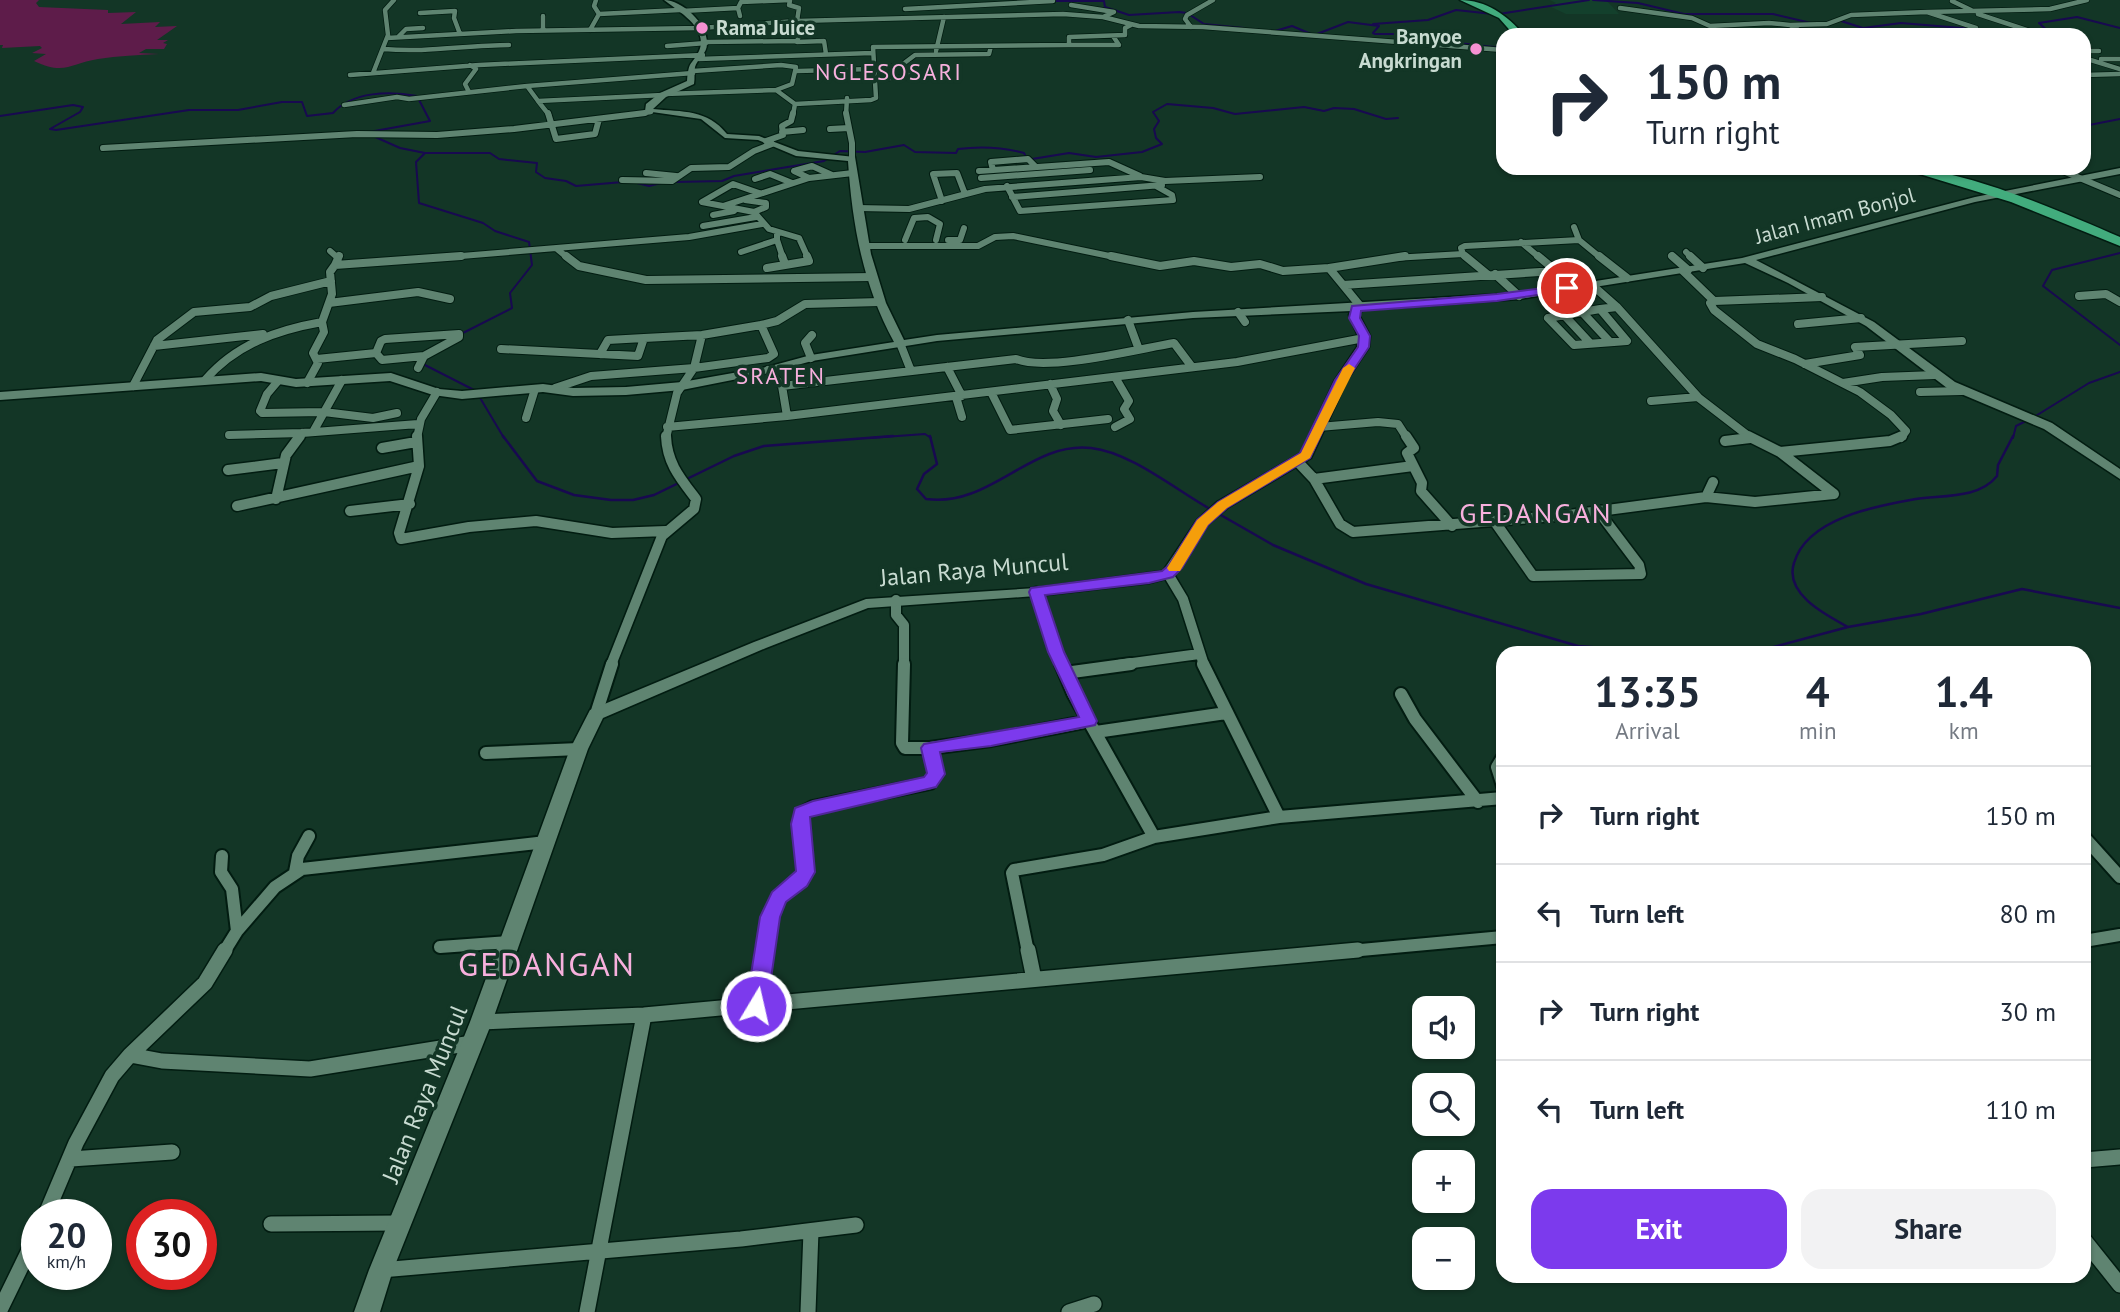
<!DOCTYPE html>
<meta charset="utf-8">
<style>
body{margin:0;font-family:"PT Sans",sans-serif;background:#f2f2f3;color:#1f2937;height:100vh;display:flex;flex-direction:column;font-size:26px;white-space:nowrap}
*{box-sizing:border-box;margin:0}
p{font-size:23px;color:#747a83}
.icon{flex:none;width:38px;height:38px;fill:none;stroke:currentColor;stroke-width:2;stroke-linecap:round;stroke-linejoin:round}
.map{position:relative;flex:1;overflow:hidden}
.details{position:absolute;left:1496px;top:646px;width:595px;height:637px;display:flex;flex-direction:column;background:#fff;border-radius:21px;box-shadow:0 2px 5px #0004}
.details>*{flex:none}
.top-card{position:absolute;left:1496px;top:28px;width:595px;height:147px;border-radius:21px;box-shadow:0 2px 5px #0004;background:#fff;color:#1f2937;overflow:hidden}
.buttons{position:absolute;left:1412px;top:996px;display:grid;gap:14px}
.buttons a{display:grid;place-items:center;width:63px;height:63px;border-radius:14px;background:#fff;box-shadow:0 2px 5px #0004;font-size:35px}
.speed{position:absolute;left:21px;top:1199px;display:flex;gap:14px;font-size:35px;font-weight:700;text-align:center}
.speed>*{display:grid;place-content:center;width:91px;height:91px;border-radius:50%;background:#fff;box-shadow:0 2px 5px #0004;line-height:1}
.speed small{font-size:18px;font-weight:400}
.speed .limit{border:10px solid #d22;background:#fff;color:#111}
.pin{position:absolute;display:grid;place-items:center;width:60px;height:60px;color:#fff;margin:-30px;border:4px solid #fff;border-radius:50%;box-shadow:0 2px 7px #0007}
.me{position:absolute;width:77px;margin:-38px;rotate:9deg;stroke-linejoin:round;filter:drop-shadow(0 0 5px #0008)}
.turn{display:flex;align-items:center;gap:24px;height:147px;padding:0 35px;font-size:32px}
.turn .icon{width:91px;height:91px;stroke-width:2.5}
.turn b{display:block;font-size:49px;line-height:60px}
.eta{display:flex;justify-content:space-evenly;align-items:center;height:119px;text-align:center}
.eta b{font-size:42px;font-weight:600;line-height:49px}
.button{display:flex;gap:14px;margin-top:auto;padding:14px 35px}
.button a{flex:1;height:80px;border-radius:21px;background:#7c3aed;color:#fff;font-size:28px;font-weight:600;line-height:80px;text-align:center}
.button a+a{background:#f2f2f3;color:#1f2937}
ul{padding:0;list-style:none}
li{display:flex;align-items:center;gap:21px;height:98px;padding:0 35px;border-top:2px solid #e0e1e3}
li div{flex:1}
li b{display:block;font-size:26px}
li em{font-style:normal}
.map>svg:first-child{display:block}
.built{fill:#13402c}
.green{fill:#5e1c4a}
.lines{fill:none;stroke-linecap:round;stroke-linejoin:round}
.stream-far1{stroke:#180950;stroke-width:2}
.stream{stroke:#180950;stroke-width:2.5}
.street-far5-casing{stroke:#021c11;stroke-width:6}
.street-far4-casing{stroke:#021c11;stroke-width:8}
.street-far3-casing{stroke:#021c11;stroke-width:10}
.street-far2-casing{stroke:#021c11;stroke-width:13}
.street-far1-casing{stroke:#021c11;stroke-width:16}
.street-casing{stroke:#021c11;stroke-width:18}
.secondary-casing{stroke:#021c11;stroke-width:3}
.highway-casing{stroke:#021c11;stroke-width:3}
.street-far5{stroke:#5f8471;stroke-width:4.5}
.street-far4{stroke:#5f8471;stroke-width:6}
.street-far3{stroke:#5f8471;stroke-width:8}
.street-far2{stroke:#5f8471;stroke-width:10}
.street-far1{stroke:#5f8471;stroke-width:12}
.street{stroke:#5f8471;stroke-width:15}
.secondary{fill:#5f8471;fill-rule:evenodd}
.highway{fill:#42ac7d;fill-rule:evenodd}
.route{fill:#7c3aed;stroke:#51269a;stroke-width:2}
.slow{fill:#f59e0b}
.poi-dot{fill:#f591d2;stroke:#133626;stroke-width:2.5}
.labels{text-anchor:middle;stroke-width:7;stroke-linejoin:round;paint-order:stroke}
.far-poi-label{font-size:21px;font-weight:bold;fill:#c8dbd1;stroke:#133626;text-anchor:start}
.far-street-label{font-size:21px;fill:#c8dbd1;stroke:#133626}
.far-quarter-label{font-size:23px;letter-spacing:2px;fill:#f7b0dd;stroke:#133626}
.street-label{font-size:24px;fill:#c8dbd1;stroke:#133626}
.quarter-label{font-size:28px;letter-spacing:2px;fill:#f7b0dd;stroke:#133626}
.near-quarter-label{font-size:33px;letter-spacing:2px;fill:#f7b0dd;stroke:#133626}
</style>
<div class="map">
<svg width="2120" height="1312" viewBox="0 0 2120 1312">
<rect width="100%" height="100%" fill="#133626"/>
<path class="built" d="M1550,0H1606L1619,14H1566L1549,6L1556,3Z"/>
<path class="green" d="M0,0H39L36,3L39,7L108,10V13L136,12L121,24L160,22L155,27L177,26L157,40H168L163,43L167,44L164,49H146L139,53L159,54C139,55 118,56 98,59C71,63 65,76 34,61L46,54L32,53L42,48L40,46L2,48L3,45H0Z"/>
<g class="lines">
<path class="stream-far1" d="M1593,0L1638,3L1684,14H1773L1811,23
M1053,1H1104L1105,7L1129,15L1179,12L1187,13L1204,24L1244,28
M1499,14L1589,0
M1841,21L1863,28L1901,23L2034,34
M1373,24L1428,20L1456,10L1493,14
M1275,31L1292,26L1311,34
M1317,34L1348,22L1379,26L1373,33L1375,34H1399L1407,38L1434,33L1458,43L1503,48
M2041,35L2050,33L2039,23L2077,17L2120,28
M0,116L73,105L83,107L80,112L50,129L56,130L189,110H238L282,102H302L307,116L333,113C353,91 390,91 417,96L430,121L369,132
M2084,126L2120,119
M373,136L400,148L425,153L416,162L419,203L483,223L495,231L529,242L532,265L510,293L512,308L461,334
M426,153H490L499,159L537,163L536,172L545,178L566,181L576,186L623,182
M1032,159L1069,153L1096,157L1142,152L1162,144L1156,138L1154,129L1159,121L1153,112L1167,104L1213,108L1235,114L1304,107L1324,111L1334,108L1354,109L1386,119L1398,118
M675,182L722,181L734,176L824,161L840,151L865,152L904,145L915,152L956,153L958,149C981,146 1002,147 1024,153L1026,157
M637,183L649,186L661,183
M2120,253L2052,270L2043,286L2120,345
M423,364L476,391L504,438
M2034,417L2089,383L2120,372
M870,438L925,434L931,438
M2013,438L2016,426L2028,420"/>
<path class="stream" d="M503,436L537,481L574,495L611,500H633L654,495L734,456L764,446L893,436
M930,436L937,464L924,474L917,489L926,499C990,508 1030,441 1091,448C1130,452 1176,490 1210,509
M1219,514L1273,545L1366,584L1578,646L1663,653
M1848,627C1826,615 1784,594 1794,563C1807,518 1876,506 1916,499C1942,495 1979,499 1997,476L1998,465L2013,436
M1751,653L1848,627L1921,614L2022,589L2120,608"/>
<g class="street-far5-casing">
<path id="street-far5" d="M596,0L594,6L599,14
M790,1L789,5L799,8L797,21
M1952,1L1971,10
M1071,5L1114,12L1103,17
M1620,8L1692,18L1710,26
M905,9L1053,1
M682,11L738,8
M420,13L455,11L454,18L460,34
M1978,14L2042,35
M543,16V30
M740,16L738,8L741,2L790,0
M1191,27L1185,19L1187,15L1213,0
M1976,28L1927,12L2050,9L2087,0
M590,30L599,14L680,10
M1727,35L1710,26L1769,23L1790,25
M1807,35L1790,25L1827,24L1851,15L1927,12
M1811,35L1839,33
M398,37L406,29L423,28
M387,38L516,31L700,28L797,21L1063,14L1103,17L1139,26L1203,27L1503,50
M706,42L797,41L805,21
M797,42L824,41L826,54
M1069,45H1119L1113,36
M667,46L706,43
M384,49C426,53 467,45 509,45
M936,51L944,17
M2084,51H2099
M2084,58L2120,69
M699,59L872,53
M2101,59H2120
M872,67L904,66
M693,71L781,65L796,67L792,84L776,90
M797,71L872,69
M373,73L388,35L385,10L394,0
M350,75L479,65L703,55
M2084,75L2120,74
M873,79L910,77L903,64L915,55L989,54L991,46
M469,92L465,84L476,69L470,65
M665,94L776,90L795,104L871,100L876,98L873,47L1069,45V37L1125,35V28L1131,25
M663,95L538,101L527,86L693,73
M538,101L549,115
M344,105L397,97L409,99L527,86
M631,115L651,112
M793,115L795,104
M846,115L847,98"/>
</g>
<g class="street-far4-casing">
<path id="street-far4" d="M548,113L556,139L595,134L599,119
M846,113L852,143V159
M830,129L849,128
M782,132L803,130
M766,141L783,135L782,126L791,121L793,113
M103,148L357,134L437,135L514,129L645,113
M2056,168L2120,195
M993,170L991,162L1028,159L1036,167
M979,171L1109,162L1140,176
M646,173L676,176
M809,178L794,171L812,166L832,175
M981,178L1090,170
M755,179L770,174L792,183
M622,180L672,181L691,168L729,167L754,151L772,144
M1007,186L1020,211L1173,200L1172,195L1156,186
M759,193L733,184L702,202L754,212L769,229L799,238L808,258
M1012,197L1162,185
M745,200L766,203V207L754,212
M942,201L933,174L957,173L965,194
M723,206L809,178L853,173
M858,208L909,209L985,189L1141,177L1165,181L1260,177
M713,215L734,211
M703,226L756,217
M1574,227L1579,240L1601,258
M777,240L783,258
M905,240L914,218L928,217L940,224L936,240
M948,240H960L964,228
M1521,242L1540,258
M864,246H978L995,237L1013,236L1119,258
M557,249L568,258
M330,251L338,258
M741,252L777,240V232
M1686,252L1692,258
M1463,254L1467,258
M437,258L689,237L762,224
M1393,258L1463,254L1461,248L1465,246L1579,240"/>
</g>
<g class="street-far3-casing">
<path id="street-far3" d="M566,256L579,266L646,280L873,277
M782,256L785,264
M1111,256L1160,266L1194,261L1231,267L1260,264L1283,271L1329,268L1343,285
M1465,256L1487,274
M1599,256L1627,278
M1672,256L1688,270
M1690,256L1703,268
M335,265L339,256
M767,268L809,261L807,256
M1329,268L1405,256
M1683,271L1714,301L1710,303L1714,310L1757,344L1795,359L1860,392L1891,415L1906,431L1901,438
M1495,274L1519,296
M1591,284L1617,307L1699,398L1751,438
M1543,292L1570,314
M2079,296L2106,294L2120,302
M1714,301L1822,297
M329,303L418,292L450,299
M1361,307L1343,285L1556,271L1538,256
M1600,309L1627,341L1574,345L1548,318Z
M1600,309L1617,307
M1238,312L1245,322
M1582,312L1610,342
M1564,315L1590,343
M1128,320L1138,347
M1798,324L1861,318
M761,325L777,321L805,304L880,302
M900,343L911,371
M154,346L263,334
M501,349L638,356L644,338L702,335L761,325L774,354L768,358L694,368L591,376L555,388
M376,353L382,360L424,356
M600,354L608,340L644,338
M811,358L805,343L812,335
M317,359L376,353L381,341L385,339L459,334V337L424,356L418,368
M1805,364L1860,355L1855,347L1962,341
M947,367L962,396
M768,370L782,386L1016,359C1047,372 1138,349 1174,343L1192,367
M1115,377L1129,401L1124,409L1130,419L1115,427
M205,380C236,344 277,330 322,322
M278,381L267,394L260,411L262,413L324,412L373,418L397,413
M307,383L318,363L313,353L324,332L322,322L332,294L330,272L335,265L461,256
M1843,383L1882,377L1935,375
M1050,384L1057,399L1053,411L1061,425
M133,386L157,340L194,312L250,307L271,296L331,281
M782,386L787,416
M991,392L1010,430L1108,419
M1920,392L1962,391
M956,397L962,417
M1651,401L1698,397
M526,418L535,389
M667,427L787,416L1237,362L1364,338
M1319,427L1378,422L1398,424L1407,438
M313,432L342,380
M229,435L302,433L418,424
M298,438L302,433
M417,438L421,419L437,392
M666,438L677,393L694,368L702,335"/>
</g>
<g class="street-far2-casing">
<path id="street-far2" d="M1406,436L1414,448L1407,453L1422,483L1421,491L1452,526
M1725,441L1750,438
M382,448L416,442
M1780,452L1890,441L1902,436
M1298,462L1314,479L1340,524L1353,532L1569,515L1706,497L1755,502L1834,494L1780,452L1748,436
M419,466L399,533L401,539L469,527L536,521L612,533L666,531
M228,470L283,463
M1314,479L1413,466
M1706,497L1713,482
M276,499L286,455L300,436
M237,506L419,466L417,436
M350,511L410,504
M1495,522L1533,576L1641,574L1639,565L1599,512
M1168,574L1183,599L1204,665
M1036,592L1062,665
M896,600V615L904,625V665
M611,665L662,536L694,509L696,499C680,478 667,463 666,436
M1118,665L1199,654"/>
</g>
<g class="street-far1-casing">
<path id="street-far1" d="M904,664L902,743L905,748H930
M1061,664L1073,693L1154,837L1279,817L1503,798
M1203,664L1279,817
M1065,673L1131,664
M1401,694L1415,719L1478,802
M596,714L612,664
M1096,732L1226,713
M486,753L579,749
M1503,757L1497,767L1503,786
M2084,837L2120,877
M222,856L221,872L232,889L237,931L224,952
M295,872L298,856L309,836
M237,931L275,887L302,869L546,842
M2084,941L2120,935
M440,947L509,942
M763,952L769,921L778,899L805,873L802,813L813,807L930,783L936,774L930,748L991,740L1089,721
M1028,952L1012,873L1014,870L1103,855L1154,837
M1339,952L1503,937"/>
</g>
<g class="street-casing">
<path id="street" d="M1028,950L1034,979
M756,1005L763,950
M481,1022L644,1015L1358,950
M130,1055L162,1061L310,1069L472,1043
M71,1159L172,1152
M2084,1160L2120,1157
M46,1214L76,1143L112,1076L130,1055L205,983L225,950
M271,1224L400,1223
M2084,1240L2120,1285
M381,1270L741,1239L856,1225
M0,1310L37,1234
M587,1312L644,1015
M808,1312L811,1231
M1069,1312L1094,1304"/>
</g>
<g class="secondary-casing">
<path id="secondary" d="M664,0C682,0 708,24 707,44C707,54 697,59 695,67C694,73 695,78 694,84L666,97L653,109C683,112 707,109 727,134L759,136L798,151L855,157L871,254L886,303L904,340L937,335L1193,312L1519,293L1742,258L1975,197L2120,168V174L1975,202L1756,260L1874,322L1955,382L2052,423L2120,469V479L2044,429L1947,388L1866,326L1788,283L1745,263L1519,299L1362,310L1359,315L1370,336L1369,347L1347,380L1311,458L1227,508L1207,525L1173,577L1149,583L1036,596L868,608L766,648L603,718L588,749L492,1022L393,1270L380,1312H354L369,1270L470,1022L570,749L590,710L754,642L866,599L1036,588L1163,571L1197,520L1217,502L1301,453L1335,380L1357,347L1358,336L1349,315L1351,311L1193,318L937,341L812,361L768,373L682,390L626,395L573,396L543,392L462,399L433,395L390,381L296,387L261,381L0,400V392L261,373L296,379L391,373L439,389L462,391L543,384L573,388L626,387L682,382L767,367L811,355L894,342C863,286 852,223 848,161L796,156L758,140L725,138L701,119L645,111L646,104L660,93L687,81C689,59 691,67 699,51C709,28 678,11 664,0Z"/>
</g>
<g class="highway-casing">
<path id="highway" d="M1460,0C1486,0 1507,15 1524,35H1514L1499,18Z
M1900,168C1964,168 2061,212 2120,237V246L2011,202Z"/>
</g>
<use href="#street-far5" class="street-far5"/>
<use href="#street-far4" class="street-far4"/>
<use href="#street-far3" class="street-far3"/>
<use href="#street-far2" class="street-far2"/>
<use href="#street-far1" class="street-far1"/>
<use href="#street" class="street"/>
<use href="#secondary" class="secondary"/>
<use href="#highway" class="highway"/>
</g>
<path class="route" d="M1567,285L1572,288L1571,290L1497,301L1361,311L1360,318L1370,336L1369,347L1347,380L1310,458L1227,508L1208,525L1182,568L1173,577L1149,583L1045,595L1064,652L1097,721L1095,725L991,746L940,752L945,774L936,787L810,817L815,872L807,886L786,902L780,917L767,1006L764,1012L756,1014L749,1012L746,1006L760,917L772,892L796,871L791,824L795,808L813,801L924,777L927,773L921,748L924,744L1079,717L1048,652L1029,592L1031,588L1162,571L1169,565L1197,520L1218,502L1300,453L1335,380L1358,347L1359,336L1349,318L1352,306L1497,294Z"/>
<path class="slow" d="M1349,364L1355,368L1310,458L1227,508L1208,525L1180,571H1169L1167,568L1197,520L1218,502L1301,453L1343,368Z"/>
<g class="poi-dot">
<circle cx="702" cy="28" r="7"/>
<circle cx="1476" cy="49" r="7"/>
</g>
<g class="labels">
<g class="far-poi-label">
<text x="716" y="35">Rama Juice</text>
<text x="1462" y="44" text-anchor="end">Banyoe<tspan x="1462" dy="24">Angkringan</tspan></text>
</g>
<g class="far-street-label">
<text transform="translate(1835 216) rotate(-15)" y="7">Jalan Imam Bonjol</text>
</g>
<g class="far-quarter-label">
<text x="889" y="80">NGLESOSARI</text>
<text x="781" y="384">SRATEN</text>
</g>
<g class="street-label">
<text transform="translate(974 570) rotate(-5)" y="8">Jalan Raya Muncul</text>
<text transform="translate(425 1094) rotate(-68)" y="8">Jalan Raya Muncul</text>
</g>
<g class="quarter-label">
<text x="1536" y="523">GEDANGAN</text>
</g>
<g class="near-quarter-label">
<text x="547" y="976">GEDANGAN</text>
</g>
</g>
</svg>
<div class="buttons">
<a><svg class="icon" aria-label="sound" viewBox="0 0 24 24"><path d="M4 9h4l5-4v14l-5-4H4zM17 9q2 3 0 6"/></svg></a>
<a><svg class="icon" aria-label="search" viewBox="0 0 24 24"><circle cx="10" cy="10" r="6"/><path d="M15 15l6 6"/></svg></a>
<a>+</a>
<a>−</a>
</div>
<div class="speed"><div>20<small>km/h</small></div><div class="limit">30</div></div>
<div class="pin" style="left:1567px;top:288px;background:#d93025"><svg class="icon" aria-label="arrive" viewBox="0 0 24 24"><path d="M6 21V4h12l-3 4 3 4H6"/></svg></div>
<svg class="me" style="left:756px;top:1006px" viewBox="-20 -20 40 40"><circle r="17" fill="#7c3aed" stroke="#fff" stroke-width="3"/><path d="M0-11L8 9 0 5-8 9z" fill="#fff"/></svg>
<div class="top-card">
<div class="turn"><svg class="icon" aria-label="right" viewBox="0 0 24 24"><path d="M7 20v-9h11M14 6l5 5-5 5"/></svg><div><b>150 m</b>Turn right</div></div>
</div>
<section class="details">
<div class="eta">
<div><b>13:35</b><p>Arrival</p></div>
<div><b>4</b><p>min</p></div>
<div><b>1.4</b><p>km</p></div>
</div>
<ul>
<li><svg class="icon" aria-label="right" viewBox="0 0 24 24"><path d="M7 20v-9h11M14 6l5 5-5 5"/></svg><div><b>Turn right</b></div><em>150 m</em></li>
<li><svg class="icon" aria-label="left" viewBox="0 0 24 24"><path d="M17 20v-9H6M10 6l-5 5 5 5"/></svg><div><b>Turn left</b></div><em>80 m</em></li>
<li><svg class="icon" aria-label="right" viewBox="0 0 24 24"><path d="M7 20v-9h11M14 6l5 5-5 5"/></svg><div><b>Turn right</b></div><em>30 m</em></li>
<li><svg class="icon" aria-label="left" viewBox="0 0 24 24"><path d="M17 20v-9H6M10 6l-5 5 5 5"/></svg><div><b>Turn left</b></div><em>110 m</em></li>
</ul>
<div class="button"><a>Exit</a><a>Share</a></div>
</section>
</div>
